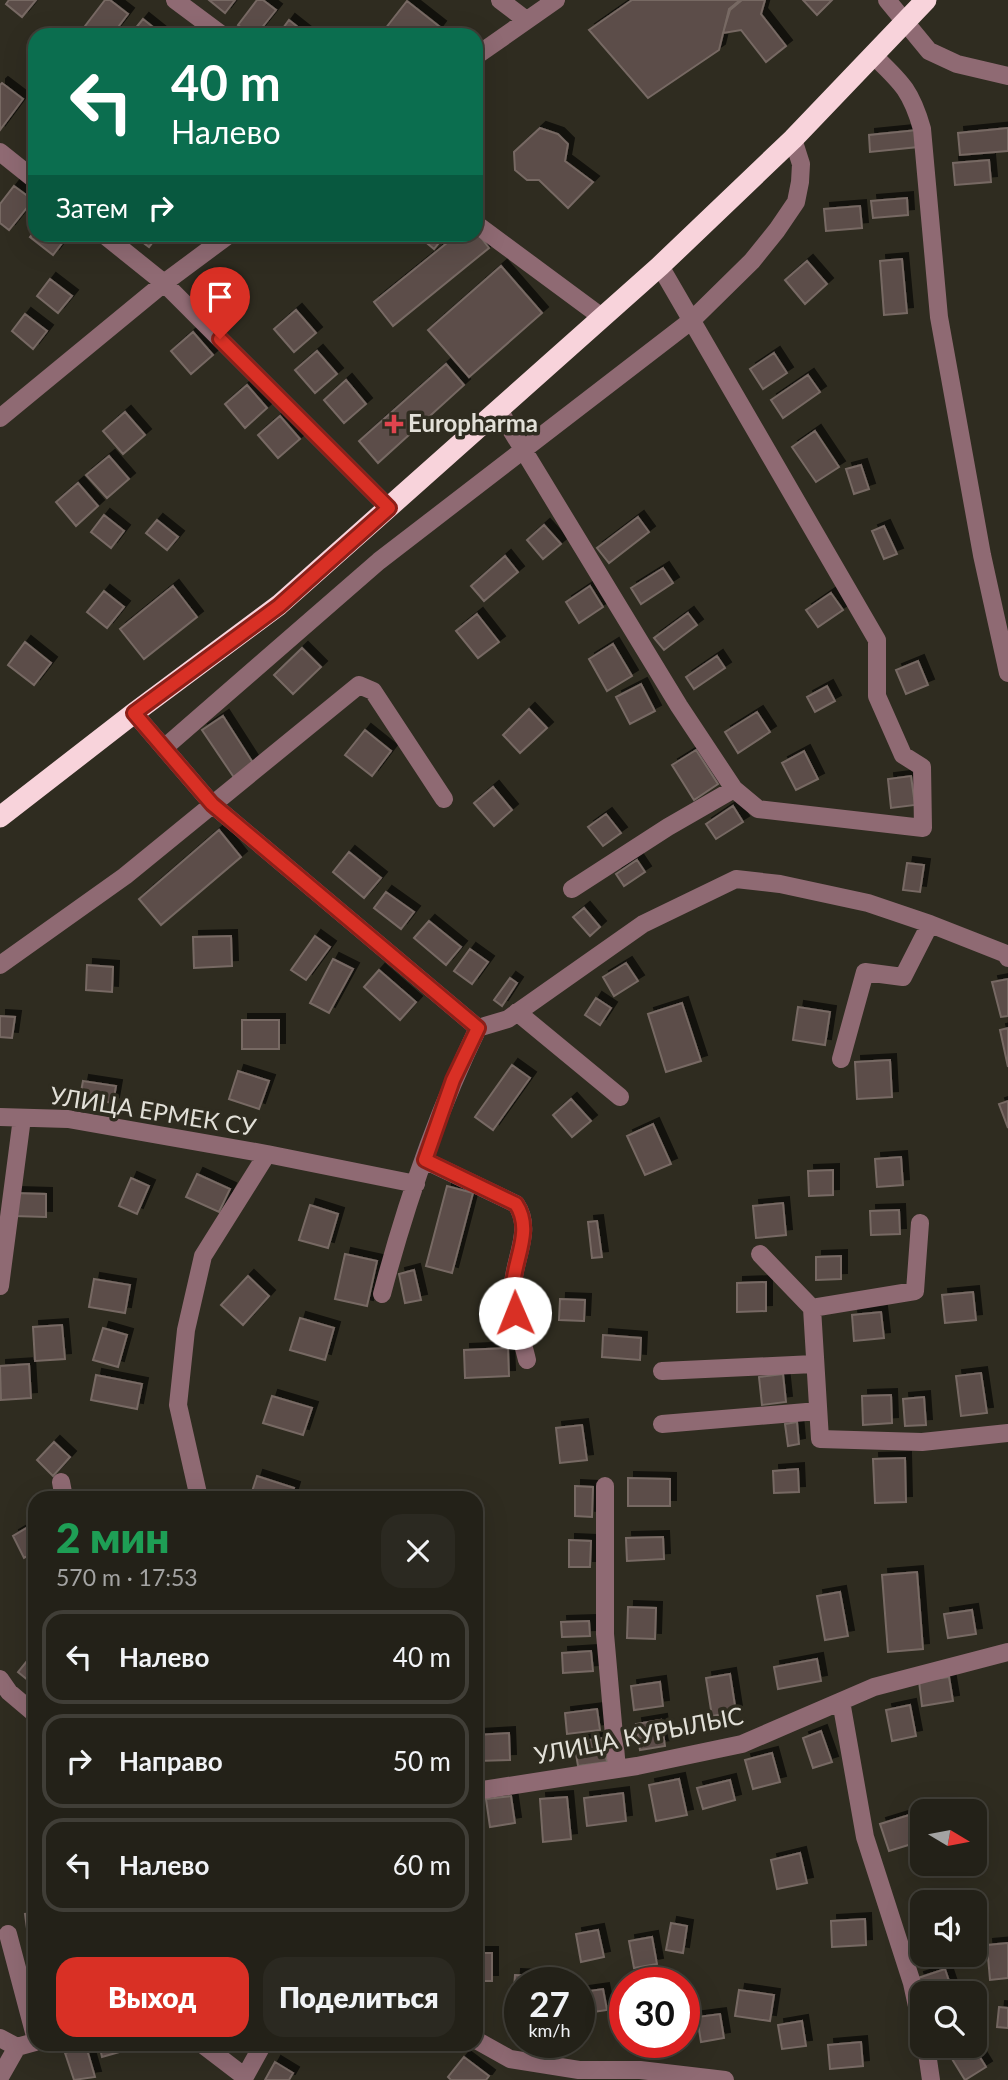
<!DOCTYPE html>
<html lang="ru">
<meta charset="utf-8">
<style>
body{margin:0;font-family:Lato,sans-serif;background:#2b2921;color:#f1f3f6;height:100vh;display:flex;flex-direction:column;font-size:26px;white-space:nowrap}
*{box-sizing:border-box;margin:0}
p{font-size:23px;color:#a3a3a2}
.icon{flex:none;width:38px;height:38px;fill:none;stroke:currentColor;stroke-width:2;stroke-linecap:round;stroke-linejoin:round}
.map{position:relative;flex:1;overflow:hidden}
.sheet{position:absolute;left:28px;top:1491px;width:455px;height:560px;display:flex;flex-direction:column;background:#232118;border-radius:21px;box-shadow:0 7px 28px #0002,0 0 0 2px #403e37}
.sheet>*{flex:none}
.hud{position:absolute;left:28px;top:28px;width:455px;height:214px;border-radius:21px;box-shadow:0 7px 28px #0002,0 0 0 2px #403e37;background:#0b6e4f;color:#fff;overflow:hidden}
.needle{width:46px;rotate:100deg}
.buttons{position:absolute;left:910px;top:1799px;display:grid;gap:14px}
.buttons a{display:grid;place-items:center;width:77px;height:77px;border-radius:14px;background:#232118;box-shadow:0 7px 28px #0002,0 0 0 2px #403e37;font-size:35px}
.speed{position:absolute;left:504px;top:1967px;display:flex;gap:14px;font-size:35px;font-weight:700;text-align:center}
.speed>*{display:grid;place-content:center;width:91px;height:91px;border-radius:50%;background:#232118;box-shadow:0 7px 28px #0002,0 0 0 2px #403e37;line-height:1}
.speed small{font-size:18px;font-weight:400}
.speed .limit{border:10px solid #d22;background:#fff;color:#111}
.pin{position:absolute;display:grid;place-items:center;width:60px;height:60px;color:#fff;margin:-72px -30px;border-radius:50% 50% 50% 0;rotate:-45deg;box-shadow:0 0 7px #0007}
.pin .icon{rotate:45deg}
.me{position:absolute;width:77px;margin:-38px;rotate:359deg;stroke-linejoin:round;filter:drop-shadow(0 0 5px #0008)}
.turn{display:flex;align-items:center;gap:24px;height:147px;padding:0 28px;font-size:32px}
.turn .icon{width:91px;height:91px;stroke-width:2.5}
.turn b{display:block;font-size:49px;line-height:60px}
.then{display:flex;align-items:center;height:66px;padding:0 28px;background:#0003;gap:14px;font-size:26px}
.round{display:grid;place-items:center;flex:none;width:74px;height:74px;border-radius:21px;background:#2b2921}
.overview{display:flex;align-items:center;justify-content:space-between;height:119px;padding:0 28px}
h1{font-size:42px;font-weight:800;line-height:52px;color:#1e9e55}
.primary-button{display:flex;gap:14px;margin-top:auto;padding:14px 28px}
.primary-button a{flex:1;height:80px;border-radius:21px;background:#d93025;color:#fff;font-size:28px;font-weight:800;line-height:80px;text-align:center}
.primary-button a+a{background:#2b2921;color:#f1f3f6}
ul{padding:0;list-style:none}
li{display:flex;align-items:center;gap:21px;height:94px;margin:0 14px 10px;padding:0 14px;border:4px solid #403e37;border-radius:21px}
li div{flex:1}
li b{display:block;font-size:26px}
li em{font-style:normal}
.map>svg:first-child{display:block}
.building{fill:#5b4d48;stroke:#776964;stroke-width:2;filter:url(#shadow)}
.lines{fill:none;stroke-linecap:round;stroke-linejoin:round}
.minor{stroke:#8f6a73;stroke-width:18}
.highway{stroke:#f8d3db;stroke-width:21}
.route-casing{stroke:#8d1f18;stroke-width:18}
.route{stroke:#d93025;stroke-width:12}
.health-dot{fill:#e0444e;stroke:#2f2c20;stroke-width:2.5}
.labels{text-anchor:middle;stroke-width:7;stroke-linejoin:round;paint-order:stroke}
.poi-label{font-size:24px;font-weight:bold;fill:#e2e0d8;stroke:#2f2c20;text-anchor:start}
.street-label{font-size:24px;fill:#e2e0d8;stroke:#2f2c20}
</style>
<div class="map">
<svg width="1008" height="2080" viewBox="0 0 1008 2080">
<defs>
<filter id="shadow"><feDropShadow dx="6" dy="-6" stdDeviation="0" flood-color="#0009"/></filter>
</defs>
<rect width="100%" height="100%" fill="#2f2c20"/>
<path class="building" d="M9,0H36L22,17L6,4Z
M105,0H110L128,14L112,35H89L82,30Z
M209,0H235L225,13Z
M257,0H263L276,10L256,35H251L238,25Z
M632,0H740L729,9L719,50L648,98L589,30Z
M742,0H765L761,14L786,46L766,62L741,30L723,33L730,10Z
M803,0H832L817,15Z
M407,1L440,27L434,35H393L385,29Z
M143,19L163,35H130Z
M289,20L308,35H278Z
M2,83L23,99L0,130V85Z
M540,128L558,134L568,144L565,161L593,182L568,208L539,180H527L515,170L514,152Z
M1008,128V151L960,155L958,133Z
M917,130L918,147L870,152L869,135Z
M989,160L991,182L955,185L953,163Z
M14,186L33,200L9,230L0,223V204Z
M907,198L908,215L873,218L871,201Z
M860,206L862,228L826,231L824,209Z
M35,231V234H69L53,255L30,237Z
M476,231L489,248L393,326L374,302L458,234H476Z
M139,234H159L149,247L137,238Z
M416,234H446L434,249Z
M902,259L907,313L884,315L880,261Z
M807,261L827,284L805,304L785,280Z
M501,266L542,313L469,377L428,330Z
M50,279L72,296L58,313L37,296Z
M296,310L316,333L294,352L274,329Z
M25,314L47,331L33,349L12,331Z
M193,332L213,355L191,374L171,351Z
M317,351L337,374L315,393L295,370Z
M774,353L787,373L763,389L750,369Z
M446,364L464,385L378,463L359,441Z
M808,375L820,392L783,418L771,400Z
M346,380L366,404L344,423L324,400Z
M247,385L267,408L245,428L225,404Z
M125,412L145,435L123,454L103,431Z
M280,416L300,439L278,458L258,435Z
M815,431L839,467L816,482L792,447Z
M109,456L129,479L107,498L86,475Z
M861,465L869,489L854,494L846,469Z
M78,483L98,506L76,526L56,502Z
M104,515L124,531L111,548L91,532Z
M638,517L649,532L609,563L597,548Z
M157,520L178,537L167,550L146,533Z
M544,525L561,544L543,559L527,540Z
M884,526L897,554L884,559L872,531Z
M505,556L518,572L484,601L471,586Z
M663,568L673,583L641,604L631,588Z
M173,586L197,617L144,659L120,629Z
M590,586L603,607L579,623L566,602Z
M104,591L124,607L107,628L87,612Z
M831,593L843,610L818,627L806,610Z
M688,613L697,625L664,650L654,638Z
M477,614L499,642L478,658L456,631Z
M25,642L51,663L34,685L8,665Z
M613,644L632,676L607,691L589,659Z
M302,648L321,667L293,694L274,675Z
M717,656L725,668L694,689L686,677Z
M918,661L928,685L906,694L896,670Z
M641,684L655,711L630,724L616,697Z
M827,686L835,701L815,712L807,697Z
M529,709L547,728L520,753L503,735Z
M757,712L770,732L738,753L725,732Z
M223,716L255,766L235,779L202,730Z
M365,730L391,751L372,776L345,755Z
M696,750L718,784L694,800L672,765Z
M804,751L818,779L796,790L782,763Z
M911,776L915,805L891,808L888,779Z
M493,787L512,810L494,826L474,803Z
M733,806L743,822L716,839L706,824Z
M606,814L621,833L603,846L588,827Z
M219,830L241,857L161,925L139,899Z
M349,852L381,878L364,898L333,872Z
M637,860L645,872L624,886L616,874Z
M907,863L924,865L920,892L903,890Z
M386,892L414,912L401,929L374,908Z
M584,908L600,927L590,936L573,917Z
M429,921L461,947L446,965L414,938Z
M231,936L232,966L194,968L193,937Z
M315,936L330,947L306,980L291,970Z
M470,949L488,962L472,984L454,971Z
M333,959L353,969L329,1013L310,1003Z
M626,963L638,981L614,996L603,977Z
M87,965L113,967L112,992L86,990Z
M379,970L416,1002L400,1020L364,987Z
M510,978L517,983L502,1006L494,1000Z
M1008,979V1016L1001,1017L992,982Z
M596,998L611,1008L600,1025L585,1015Z
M682,1003L701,1061L666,1072L648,1014Z
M798,1007L830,1012L825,1045L793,1040Z
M0,1016L15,1017L12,1038L0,1037Z
M242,1020H279V1049H242Z
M1008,1028V1067L1000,1030Z
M890,1060L892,1097L857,1099L855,1062Z
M512,1065L530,1078L493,1130L475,1117Z
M238,1071L269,1081L259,1109L229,1099Z
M83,1081L116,1086L113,1103L80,1097Z
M571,1099L591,1121L572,1137L553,1115Z
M1008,1101V1128L999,1104Z
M653,1124L671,1164L645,1175L627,1136Z
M901,1157L903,1185L877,1187L875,1159Z
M833,1170V1195L809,1196L808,1171Z
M197,1174L230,1189L219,1212L186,1197Z
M131,1178L149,1186L137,1214L119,1206Z
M447,1186L473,1193L452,1273L426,1266Z
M14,1193L46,1194V1217L14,1216Z
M783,1203L786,1235L756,1238L753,1206Z
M310,1205L338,1214L328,1248L299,1240Z
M899,1210L900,1234L871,1235L870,1211Z
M597,1221L602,1257L592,1258L588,1222Z
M345,1254L377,1261L367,1306L335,1299Z
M841,1256V1279L816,1280V1257Z
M414,1270L421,1300L405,1303L399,1274Z
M248,1276L269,1296L243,1325L221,1305Z
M94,1279L130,1285L125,1313L89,1307Z
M766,1282V1311L737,1312V1283Z
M973,1292L976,1320L945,1323L942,1295Z
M560,1299L585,1300L584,1321L559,1320Z
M881,1312L884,1338L854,1341L852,1315Z
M300,1318L334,1328L325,1360L290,1350Z
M62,1325L65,1359L35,1361L33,1327Z
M103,1328L127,1335L118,1367L93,1360Z
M603,1335L641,1338L640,1360L602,1357Z
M508,1348L509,1376L465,1378L464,1350Z
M29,1364L31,1398L1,1400L0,1366Z
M981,1373L987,1413L961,1416L956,1376Z
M783,1374L786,1402L762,1405L759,1377Z
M96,1375L142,1384L137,1409L91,1400Z
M891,1395L892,1423L863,1425L862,1396Z
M272,1396L312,1408L303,1435L263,1423Z
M924,1397L926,1425L905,1426L903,1399Z
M797,1422L799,1444L788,1446L785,1424Z
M582,1425L587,1460L560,1463L556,1428Z
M54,1442L70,1457L53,1476L37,1460Z
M905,1458L906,1502L875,1503L873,1459Z
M798,1469L799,1492L774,1493L773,1471Z
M257,1476L294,1488L291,1498H250Z
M628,1478L670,1479V1506H628Z
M575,1486L593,1487L592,1517L575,1516Z
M30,1526L35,1535V1552L24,1558L13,1536Z
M663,1537L664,1559L627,1561L626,1538Z
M569,1540L591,1541L590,1567H569Z
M917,1572L923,1649L888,1652L882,1575Z
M840,1592L848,1636L825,1640L817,1596Z
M628,1607L656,1608L655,1639L627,1638Z
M972,1610L976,1634L948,1638L944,1614Z
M589,1621L590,1636L562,1637L561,1622Z
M35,1651V1686L18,1672Z
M591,1651L593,1671L563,1673L562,1653Z
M817,1659L821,1681L778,1689L774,1667Z
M730,1674L736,1712L712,1716L706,1678Z
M949,1677L953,1701L922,1706L919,1681Z
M660,1682L663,1706L634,1710L631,1686Z
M910,1705L916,1736L892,1741L886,1710Z
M597,1709L600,1730L567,1734L565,1713Z
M661,1720L665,1746L640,1750L636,1724Z
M821,1731L832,1762L813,1768L803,1738Z
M509,1733L510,1760L477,1761L476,1735Z
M603,1738L607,1762L578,1766L574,1742Z
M772,1753L780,1782L753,1789L745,1760Z
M679,1779L687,1815L656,1821L649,1785Z
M730,1780L735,1800L703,1809L697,1788Z
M623,1793L626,1821L587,1826L584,1798Z
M511,1796L515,1823L490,1827L486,1799Z
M567,1797L571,1839L543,1842L540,1799Z
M909,1815L918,1842L889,1851L880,1824Z
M800,1853L807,1883L777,1889L771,1860Z
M35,1913V1935L28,1936L25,1914Z
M865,1919L866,1945L832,1947L831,1921Z
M671,1923L687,1926L683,1953L666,1950Z
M598,1930L604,1957L581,1962L576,1934Z
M652,1937L657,1964L634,1968L629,1941Z
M1008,1943V1978L990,1980L987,1945Z
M476,1953H492V1981H476Z
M945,1969L953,1993H923L918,1978Z
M515,1975L535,1976L534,1983H520V2005L513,2004Z
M603,1989L607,2010L586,2013L582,1992Z
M739,1990L774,1995L770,2021L735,2016Z
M999,2007L1008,2008V2028L997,2027Z
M720,2014L724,2038L701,2042L697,2017Z
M802,2021L806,2046L782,2049L778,2025Z
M632,2042H656L657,2047L634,2052Z
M861,2042L863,2066L830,2069L828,2045Z
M99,2044H131L133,2048L102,2057Z
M86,2046L95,2077L74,2080L65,2053Z
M951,2046H973L986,2067L965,2080L946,2049Z
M464,2057L489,2076L486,2080H451L448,2077Z
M275,2062L293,2073L289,2080H265Z"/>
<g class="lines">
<path class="minor" d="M175,0L222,35
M500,0L526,20
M887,0L929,51L957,64L1008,76
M873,55C901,82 911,90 922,129L939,317L982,555L1008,673
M476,56L556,0
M0,152L35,180
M476,224L603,318
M103,234L164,283L389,508
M660,266L877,640V696L903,755L922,767L923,828L758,809L734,789
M499,410L679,706L734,789L668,827L572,889
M0,418L164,283L230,234
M134,713L212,804L478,1028C437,1113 406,1203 382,1294
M164,748L379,561L692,320L752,261L777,230L796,202L800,182L801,164L793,139
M0,965L125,876L359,685L373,691L444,799
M517,1012L620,1097
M478,1028L508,1019L643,924L736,879L780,884L868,903L930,924L1006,954L1008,958
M841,1059L865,972L903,977L930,924
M0,1117L68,1119L267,1154L203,1256L186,1330L178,1405L199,1498
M267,1154L416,1184
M424,1160L516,1204C533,1229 515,1256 513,1284C512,1310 521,1335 527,1360
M760,1254L812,1308L820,1439L922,1442L1008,1433
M0,1286L22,1118
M812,1308L915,1291L920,1223
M662,1371L814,1364
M662,1424L818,1411
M61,1482L64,1498
M605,1486V1634L617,1769
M0,1679L9,1692L35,1714
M841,1701L865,1837L912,1983L922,2029
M476,1791L637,1766L742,1744L874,1687L1008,1652
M8,1934L35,2036
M0,2038L17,2047
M476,2040L510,2059L579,2070H640L725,2080
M202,2044L245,2077
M926,2046L931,2080
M0,2077L17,2047L35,2042
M243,2080L263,2044"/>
<path class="highway" d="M0,817L134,713L279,605L660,266L793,139L926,0"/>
</g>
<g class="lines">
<g class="route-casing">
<path id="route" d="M220,339L389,508L279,606L134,713L212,804L478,1028L453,1080L425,1160L516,1204C533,1230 515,1257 513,1285C513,1294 514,1304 515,1313"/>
</g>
<use href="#route" class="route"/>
</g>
<path class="health-dot" d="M390.5 413.5h7v7h7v7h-7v7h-7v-7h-7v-7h7z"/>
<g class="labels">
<g class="poi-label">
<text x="408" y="432">Europharma</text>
</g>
<g class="street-label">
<text transform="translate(153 1112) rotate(9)" y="8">УЛИЦА ЕРМЕК СУ</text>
<text transform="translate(639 1736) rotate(-11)" y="8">УЛИЦА КУРЫЛЫС</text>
</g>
</g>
</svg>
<div class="buttons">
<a><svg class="needle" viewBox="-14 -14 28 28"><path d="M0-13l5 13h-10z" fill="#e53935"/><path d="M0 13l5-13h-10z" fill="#a3a3a2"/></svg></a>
<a><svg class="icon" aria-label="sound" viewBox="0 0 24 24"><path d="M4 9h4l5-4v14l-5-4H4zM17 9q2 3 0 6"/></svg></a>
<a><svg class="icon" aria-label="search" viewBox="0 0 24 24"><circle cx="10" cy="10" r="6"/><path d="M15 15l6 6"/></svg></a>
</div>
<div class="speed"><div>27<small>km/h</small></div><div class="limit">30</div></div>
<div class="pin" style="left:220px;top:339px;background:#d93025"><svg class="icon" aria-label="arrive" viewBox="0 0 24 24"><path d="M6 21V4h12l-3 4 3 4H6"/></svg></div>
<svg class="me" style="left:515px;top:1313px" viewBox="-20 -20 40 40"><circle r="19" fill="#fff"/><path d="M0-13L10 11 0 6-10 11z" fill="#d93025"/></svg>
<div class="hud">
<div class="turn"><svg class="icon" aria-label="left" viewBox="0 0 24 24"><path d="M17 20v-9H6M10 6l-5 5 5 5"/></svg><div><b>40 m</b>Налево</div></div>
<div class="then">Затем<svg class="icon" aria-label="right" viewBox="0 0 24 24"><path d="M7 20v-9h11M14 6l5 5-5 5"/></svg></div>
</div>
<section class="sheet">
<div class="overview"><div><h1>2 мин</h1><p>570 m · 17:53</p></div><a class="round"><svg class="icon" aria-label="close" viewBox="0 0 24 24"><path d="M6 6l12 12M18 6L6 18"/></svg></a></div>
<ul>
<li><svg class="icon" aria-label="left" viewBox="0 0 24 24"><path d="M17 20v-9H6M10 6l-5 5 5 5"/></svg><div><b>Налево</b></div><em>40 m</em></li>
<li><svg class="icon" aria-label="right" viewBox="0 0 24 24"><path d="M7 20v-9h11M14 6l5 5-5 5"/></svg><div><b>Направо</b></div><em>50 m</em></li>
<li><svg class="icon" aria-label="left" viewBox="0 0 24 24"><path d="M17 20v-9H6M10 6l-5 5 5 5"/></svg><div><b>Налево</b></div><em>60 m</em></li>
</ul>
<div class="primary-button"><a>Выход</a><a>Поделиться</a></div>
</section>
</div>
